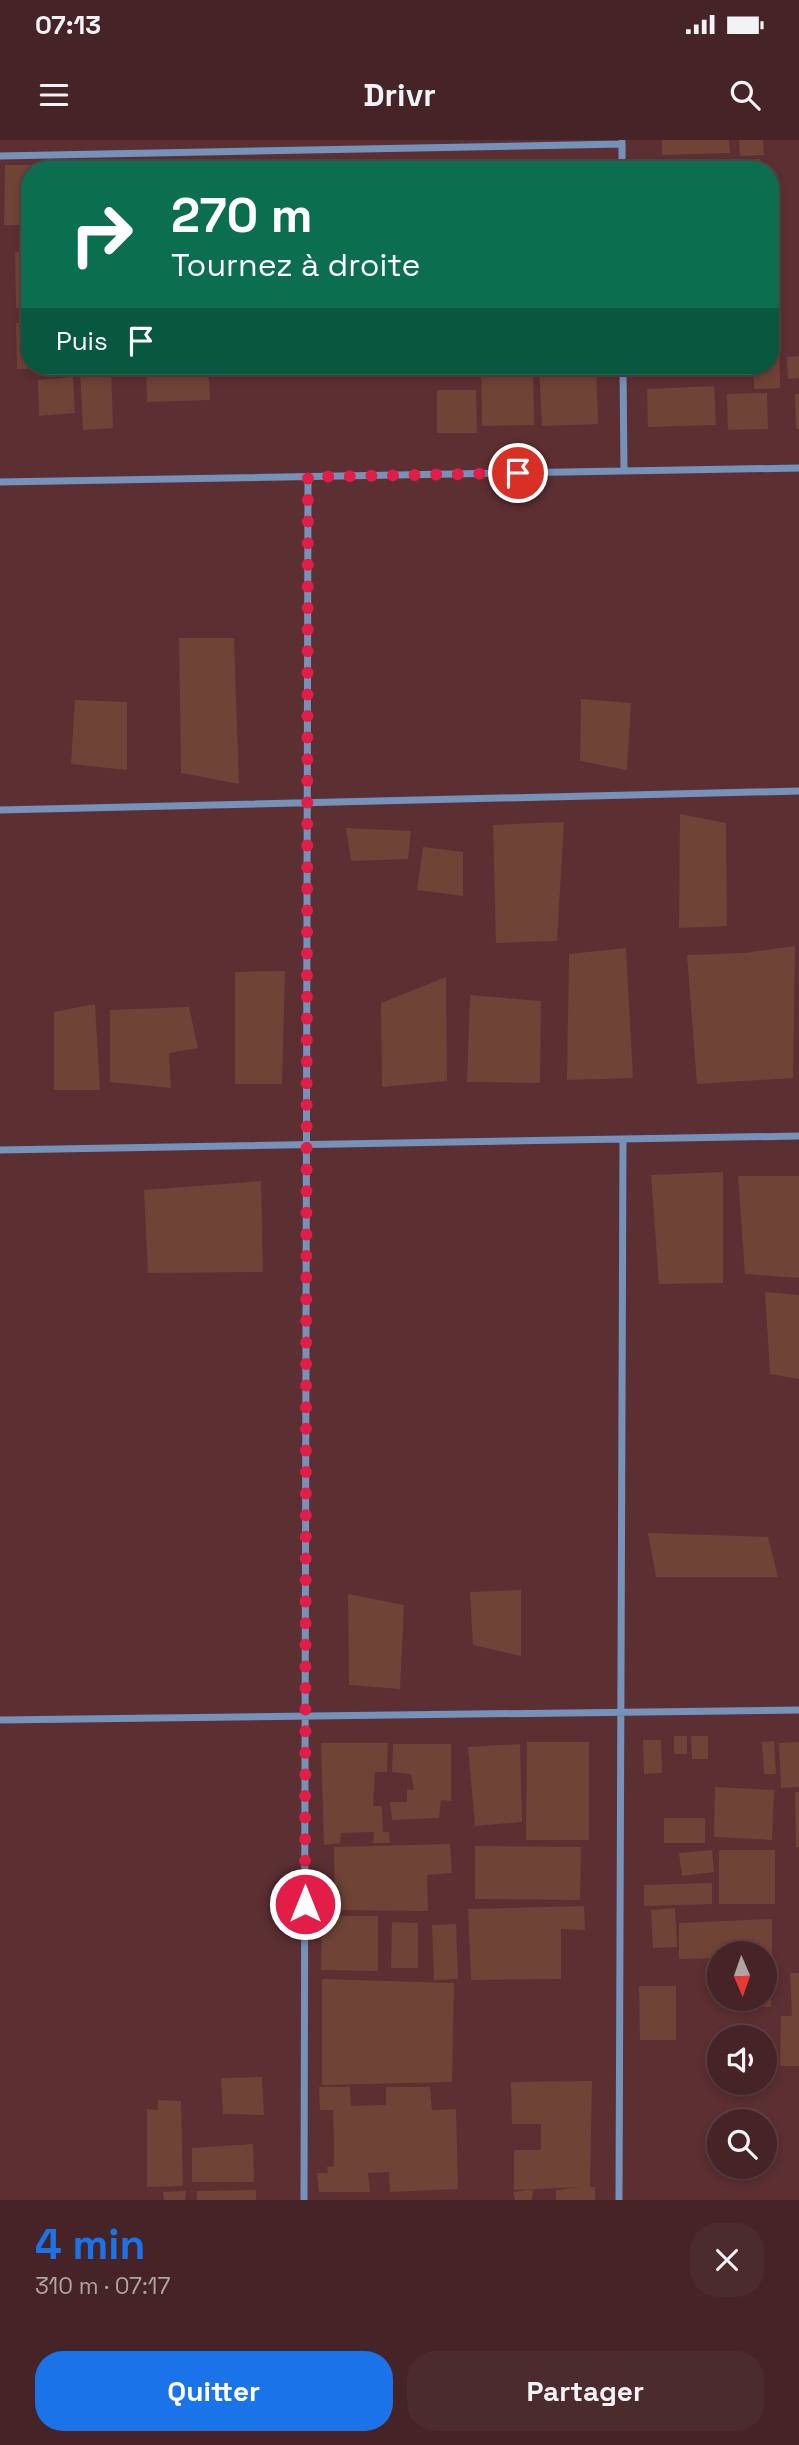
<!DOCTYPE html>
<html lang="fr">
<meta charset="utf-8">
<style>
body{margin:0;font-family:"Space Grotesk",sans-serif;background:#4c2b2e;color:#f1f3f6;height:100vh;display:flex;flex-direction:column;font-size:26px;white-space:nowrap}
*{box-sizing:border-box;margin:0}
p{font-size:23px;color:#b0a4a7}
.icon{flex:none;width:38px;height:38px;fill:none;stroke:currentColor;stroke-width:2;stroke-linecap:round;stroke-linejoin:round}
.map{position:relative;height:2060px;overflow:hidden}
.details{display:flex;flex-direction:column;background:#452326;flex:1}
.details>*{flex:none}
.hud{position:absolute;left:21px;top:21px;width:758px;height:214px;border-radius:28px;box-shadow:0 4px 10px #0003,0 0 0 2px #5d4043;background:#0b6e4f;color:#fff;overflow:hidden}
.needle{width:46px;rotate:178deg}
.controls{position:absolute;left:707px;top:1801px;display:grid;gap:14px}
.controls a{display:grid;place-items:center;width:70px;height:70px;border-radius:50%;background:#452326;box-shadow:0 4px 10px #0003,0 0 0 2px #5d4043;font-size:35px}
.pin{position:absolute;display:grid;place-items:center;width:60px;height:60px;color:#fff;margin:-30px;border:4px solid #fff;border-radius:50%;box-shadow:0 2px 7px #0007}
.me{position:absolute;width:77px;margin:-38px;rotate:0deg;stroke-linejoin:round;filter:drop-shadow(0 0 5px #0008)}
.turn{display:flex;align-items:center;gap:24px;height:147px;padding:0 35px;font-size:32px}
.turn .icon{width:91px;height:91px;stroke-width:2.5}
.turn b{display:block;font-size:49px;line-height:60px}
.then{display:flex;align-items:center;height:66px;padding:0 35px;background:#0003;gap:14px;font-size:26px}
.round{display:grid;place-items:center;flex:none;width:74px;height:74px;border-radius:28px;background:#4c2b2e}
.overview{display:flex;align-items:center;justify-content:space-between;height:119px;padding:0 35px}
h1{font-size:42px;font-weight:700;line-height:52px;color:#1a73e8}
.action{display:flex;gap:14px;margin-top:auto;padding:14px 35px}
.action a{flex:1;height:80px;border-radius:28px;background:#1a73e8;color:#fff;font-size:28px;font-weight:700;line-height:80px;text-align:center}
.action a+a{background:#4c2b2e;color:#f1f3f6}
.status{display:flex;justify-content:space-between;align-items:center;height:49px;padding:0 35px;background:#452326;direction:ltr}
.status svg{height:19px;fill:currentColor}
header{display:flex;justify-content:space-between;align-items:center;height:91px;padding:0 35px;background:#452326;font-size:32px;font-weight:700}
.map>svg:first-child{display:block}
.building{fill:#6f4336}
.lines{fill:none;stroke-linecap:round;stroke-linejoin:round}
.street{stroke:#7592bb;stroke-width:7}
.route{stroke:#e11d48;stroke-width:12;stroke-dasharray:0 21.6}
</style>
<div class="status"><b>07:13</b><svg viewBox="0 0 49 12"><path d="M0 12V9h3v3zM5 12V6h3v6zM10 12V3h3v9zM15 12V0h3v12zM26 1h20v11H26zM47 4h2v5h-2z"/></svg></div>
<header><svg class="icon" aria-label="menu" viewBox="0 0 24 24"><path d="M4 6h16M4 12h16M4 18h16"/></svg>Drivr<svg class="icon" aria-label="search" viewBox="0 0 24 24"><circle cx="10" cy="10" r="6"/><path d="M15 15l6 6"/></svg></header>
<div class="map">
<svg width="799" height="2060" viewBox="0 0 799 2060">
<rect width="100%" height="100%" fill="#5c2f32"/>
<path class="building" d="M662,0H729L730,13L662,15Z
M739,0H763L764,15L740,16Z
M760,19L761,30H740L739,20Z
M686,20V30H657V21Z
M5,25H58V30H30V85H4Z
M770,38H776V51L770,52Z
M770,54H778L779,73L770,74Z
M30,111V168H16L15,112Z
M770,181H779L780,248L754,249V226H770Z
M30,182V226H56V228L17,229L16,183Z
M799,216V238L788,239L787,217Z
M146,226H208L210,260L147,262Z
M422,226H463V228L422,231Z
M481,226H533L534,285L482,286Z
M539,226H596L598,284L542,286Z
M111,227L113,288L83,290L80,228Z
M73,237L75,273L39,276L38,240Z
M714,246L716,285L648,287L647,249Z
M437,250H476L477,293H437Z
M767,253L768,289L728,290L727,254Z
M795,254H799V289H796Z
M179,498H234L239,644L181,633Z
M581,559L631,563L627,630L580,621Z
M75,560L127,562V630L71,624Z
M680,674L726,683L727,786L679,788Z
M564,682L557,801L496,803L493,685Z
M346,688L411,691L408,719L351,721Z
M423,707L463,712V756L417,750Z
M795,806L793,938L697,944L687,815L745,813Z
M626,808L633,938L567,940L569,814Z
M285,831L282,944H235V832Z
M446,837L447,941L382,947L381,863Z
M470,855L541,861L540,943L467,942Z
M95,864L100,950H54V872Z
M189,867L198,908L169,913L171,948L110,942V870Z
M723,1032V1143L659,1144L651,1035Z
M738,1036H799V1138L745,1134Z
M261,1041L263,1132L148,1133L144,1050Z
M765,1152L799,1155V1239L770,1234Z
M648,1393L768,1397L778,1437H656Z
M521,1450V1516L473,1505L470,1452Z
M348,1454L404,1465L400,1549L349,1545Z
M674,1596H687V1614H674Z
M691,1596H708V1619H692Z
M643,1600H661L662,1633L644,1634Z
M774,1601L776,1634H764L762,1602Z
M527,1602H589V1700H526Z
M799,1602V1647L781,1648L779,1603Z
M321,1603H388L387,1632H375L373,1666H382L383,1692H389L390,1703H373L374,1692L341,1693L340,1703L324,1705Z
M393,1604H451V1661L441,1660L439,1678L392,1680L390,1662H407V1649L414,1650L411,1634L392,1632Z
M520,1604L522,1682L475,1686L468,1607Z
M715,1647L774,1650L772,1700L714,1697Z
M795,1652H799V1707H796Z
M664,1678H705V1703H664Z
M450,1704L452,1733L427,1735L428,1771L335,1770L334,1707Z
M475,1706L581,1707L580,1760L475,1759Z
M712,1710L714,1732L682,1736L679,1713Z
M719,1710H775V1764H719Z
M712,1743V1764L644,1766V1745Z
M584,1766L585,1790L561,1789V1839L471,1840L468,1769Z
M675,1768L677,1807L653,1808L651,1770Z
M322,1776H378V1831L321,1830Z
M772,1779V1816H765V1813H719V1818L679,1819V1783Z
M392,1782L418,1783V1828H391Z
M456,1784L458,1839L434,1840L432,1785Z
M765,1822H771V1867L747,1866V1858H765Z
M790,1833H799V1926H780L781,1876H792Z
M322,1839L454,1843L452,1942L322,1945Z
M639,1846H676V1900H640Z
M262,1937L264,1975L223,1974L221,1938Z
M592,1941L590,2047H595V2060H556V2050L582,2047L514,2050V2010H541V1984H512L511,1942Z
M319,1947H350L351,1966L386,1965V1947H430L432,1970L456,1969L458,2049L390,2052L389,2032L368,2033L370,2052H319L317,2033H328L327,2027L334,2026V2001L333,1970H320Z
M158,1960L181,1961L183,2046L147,2047V1969L158,1970Z
M253,2004L254,2042H192V2008Z
M533,2049L532,2060H515L513,2052Z
M256,2050V2060H197V2051Z
M186,2051L185,2060H164L163,2052Z"/>
<g class="lines">
<path class="street" d="M622,2V30
M0,16L622,4
M623,226L624,331
M0,342L799,328
M0,670L799,651
M0,1010L799,996
M0,1580L799,1570
M304,2060L308,337
M619,2060L623,999"/>
</g>
<g class="lines">
<path class="route" d="M305,1764L308,337L518,333"/>
</g>
</svg>
<div class="controls">
<a><svg class="needle" viewBox="-14 -14 28 28"><path d="M0-13l5 13h-10z" fill="#e53935"/><path d="M0 13l5-13h-10z" fill="#b0a4a7"/></svg></a>
<a><svg class="icon" aria-label="sound" viewBox="0 0 24 24"><path d="M4 9h4l5-4v14l-5-4H4zM17 9q2 3 0 6"/></svg></a>
<a><svg class="icon" aria-label="search" viewBox="0 0 24 24"><circle cx="10" cy="10" r="6"/><path d="M15 15l6 6"/></svg></a>
</div>
<div class="pin" style="left:518px;top:333px;background:#d93025"><svg class="icon" aria-label="arrive" viewBox="0 0 24 24"><path d="M6 21V4h12l-3 4 3 4H6"/></svg></div>
<svg class="me" style="left:305px;top:1764px" viewBox="-20 -20 40 40"><circle r="17" fill="#e11d48" stroke="#fff" stroke-width="3"/><path d="M0-11L8 9 0 5-8 9z" fill="#fff"/></svg>
<div class="hud">
<div class="turn"><svg class="icon" aria-label="right" viewBox="0 0 24 24"><path d="M7 20v-9h11M14 6l5 5-5 5"/></svg><div><b>270 m</b>Tournez à droite</div></div>
<div class="then">Puis<svg class="icon" aria-label="arrive" viewBox="0 0 24 24"><path d="M6 21V4h12l-3 4 3 4H6"/></svg></div>
</div>
</div>
<section class="details">
<div class="overview"><div><h1>4 min</h1><p>310 m · 07:17</p></div><a class="round"><svg class="icon" aria-label="close" viewBox="0 0 24 24"><path d="M6 6l12 12M18 6L6 18"/></svg></a></div>
<div class="action"><a>Quitter</a><a>Partager</a></div>
</section>
